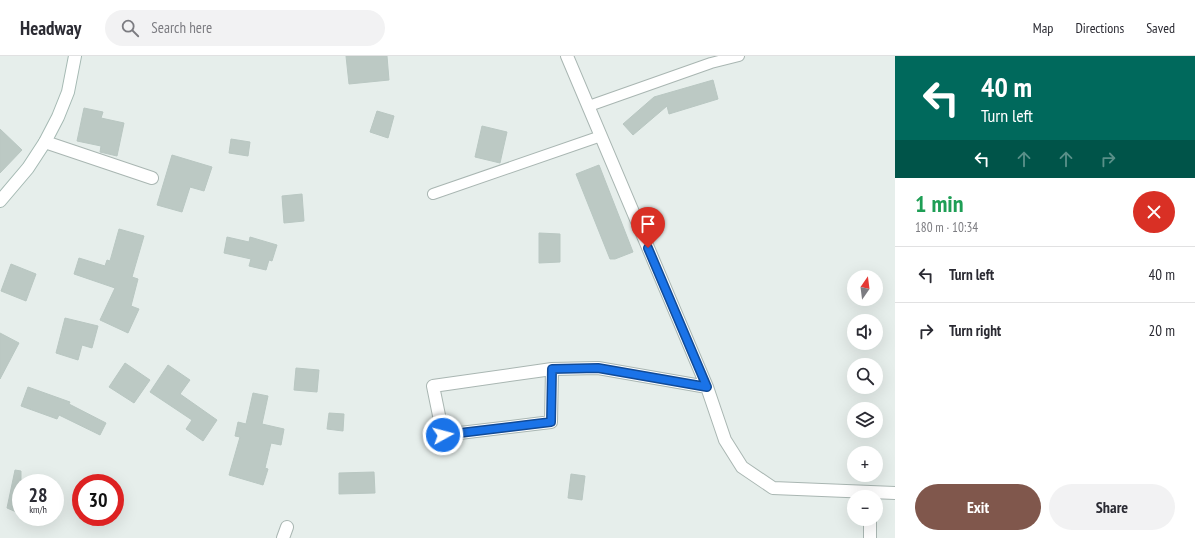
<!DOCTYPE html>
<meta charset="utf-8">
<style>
body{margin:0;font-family:"PT Sans Narrow",sans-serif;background:#f2f2f3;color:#2b2b33;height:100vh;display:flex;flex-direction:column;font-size:15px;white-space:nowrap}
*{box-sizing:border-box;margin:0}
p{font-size:13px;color:#7c7c81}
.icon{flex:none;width:22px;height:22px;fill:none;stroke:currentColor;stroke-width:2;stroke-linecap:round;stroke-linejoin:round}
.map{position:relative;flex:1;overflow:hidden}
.details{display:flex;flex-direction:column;background:#fff;width:300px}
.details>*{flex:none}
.hud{background:#00695c;color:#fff;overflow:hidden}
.needle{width:26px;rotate:14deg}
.tools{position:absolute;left:847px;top:214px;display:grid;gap:8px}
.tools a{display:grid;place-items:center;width:36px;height:36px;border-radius:50%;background:#fff;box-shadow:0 4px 16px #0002;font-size:20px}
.speed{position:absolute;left:12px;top:418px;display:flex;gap:8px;font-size:20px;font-weight:700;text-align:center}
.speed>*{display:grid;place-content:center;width:52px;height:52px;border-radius:50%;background:#fff;box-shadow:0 4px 16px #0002;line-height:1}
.speed small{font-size:10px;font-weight:400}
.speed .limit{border:6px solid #d22;background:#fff;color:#111}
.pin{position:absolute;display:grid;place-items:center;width:34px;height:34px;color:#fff;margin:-41px -17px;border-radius:50% 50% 50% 0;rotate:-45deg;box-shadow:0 0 4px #0007}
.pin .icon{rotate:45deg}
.me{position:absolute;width:44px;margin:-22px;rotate:83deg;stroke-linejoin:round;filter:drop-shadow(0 0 3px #0008)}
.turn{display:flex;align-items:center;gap:14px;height:84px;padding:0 20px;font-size:18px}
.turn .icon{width:52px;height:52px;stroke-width:2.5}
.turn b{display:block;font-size:28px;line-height:34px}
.lanes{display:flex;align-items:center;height:38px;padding:0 20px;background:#0003;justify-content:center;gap:20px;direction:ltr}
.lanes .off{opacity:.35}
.round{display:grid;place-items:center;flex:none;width:42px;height:42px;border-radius:21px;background:#f2f2f3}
.head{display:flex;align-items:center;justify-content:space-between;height:68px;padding:0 20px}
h1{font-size:24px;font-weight:700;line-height:30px;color:#1e9e55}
.action{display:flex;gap:8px;margin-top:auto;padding:8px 20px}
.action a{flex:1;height:46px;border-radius:24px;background:#80574c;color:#fff;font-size:16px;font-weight:700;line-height:46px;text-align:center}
.action a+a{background:#f2f2f3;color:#2b2b33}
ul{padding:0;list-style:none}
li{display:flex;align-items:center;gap:12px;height:56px;padding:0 20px;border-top:1px solid #e1e1e2}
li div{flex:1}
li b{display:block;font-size:15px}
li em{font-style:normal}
header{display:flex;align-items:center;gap:24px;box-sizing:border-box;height:56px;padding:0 20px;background:#fff;border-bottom:1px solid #e1e1e2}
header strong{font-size:19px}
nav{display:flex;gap:22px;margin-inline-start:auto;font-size:14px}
.search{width:280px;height:36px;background:#f2f2f3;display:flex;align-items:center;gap:10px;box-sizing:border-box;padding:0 14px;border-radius:22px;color:#7c7c81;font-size:15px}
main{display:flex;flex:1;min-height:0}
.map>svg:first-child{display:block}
.building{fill:#bcc9c4;stroke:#b9c7c2}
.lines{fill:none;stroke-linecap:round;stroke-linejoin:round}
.service-casing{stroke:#a9b6b2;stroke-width:12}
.minor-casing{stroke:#a9b6b2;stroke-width:14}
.secondary-casing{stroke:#a5b9b3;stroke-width:14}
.service{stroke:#fff;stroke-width:10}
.minor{stroke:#fff;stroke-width:12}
.secondary{stroke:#fff;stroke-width:12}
.route-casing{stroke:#114b97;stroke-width:10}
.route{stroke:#1a73e8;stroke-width:7}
</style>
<header>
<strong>Headway</strong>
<div class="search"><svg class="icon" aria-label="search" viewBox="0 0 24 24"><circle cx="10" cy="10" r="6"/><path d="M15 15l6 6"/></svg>Search here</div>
<nav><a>Map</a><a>Directions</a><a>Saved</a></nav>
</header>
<main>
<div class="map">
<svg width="895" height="482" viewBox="0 0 895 482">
<rect width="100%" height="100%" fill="#e6eeeb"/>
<path class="building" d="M346,0H387L389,24L349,28Z
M713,24L718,43L669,58L667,50L633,79L623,68L654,41Z
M84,52L103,56L101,62L124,67L117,100L100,96L101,90L77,85Z
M377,55L394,60L388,82L370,76Z
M482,70L507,76L500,107L475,101Z
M0,73L22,94L0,117Z
M231,83L250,86L248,100L229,97Z
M172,99L212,111L204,135L190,131L182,156L157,149Z
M599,109L633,196L615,203H610L576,118Z
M302,138L304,165L284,167L282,140Z
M119,173L144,180L132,221L138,223L131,250L139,253L128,277L100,264L115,232L74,218L79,202L105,210L107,204L110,205Z
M539,177L560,178V206L539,207Z
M227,181L249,186L250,181L277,189L272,205L269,204L266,214L249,210L251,203L224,197Z
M11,208L36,218L26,245L1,235Z
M65,262L98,270L92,292L82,289L78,304L56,297Z
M0,277L19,287L0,323Z
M125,307L150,324L134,347L109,331Z
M168,309L190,324L180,338L217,364L203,385L186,373L192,364L150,336Z
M296,312L319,314L317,336L294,334Z
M28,331L70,346L69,348L106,367L100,379L59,359L57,363L21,350Z
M253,337L268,340L262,368L284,373L281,389L271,387L265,412L268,413L263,429L229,419L240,381L235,380L238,366L246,368Z
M329,357L344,358L343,375L327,373Z
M15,414L21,415V458L7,452Z
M374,416L375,437L339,438V417Z
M571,418L585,420L582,444L568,442Z"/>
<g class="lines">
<g class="service-casing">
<path id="service" d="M589,50L711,7L739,0
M433,138L601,80"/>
</g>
<g class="minor-casing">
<path id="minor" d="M567,0L707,331L725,384L742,411L773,432L895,437
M45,86L152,122
M552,313L551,366L443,379L433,330L552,313L598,312L707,331
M870,463V482
M283,482L287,471"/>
</g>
<g class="secondary-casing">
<path id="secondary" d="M0,145L28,112L45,86L58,61L68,36L75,0"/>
</g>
<use href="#service" class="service"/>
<use href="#minor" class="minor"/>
<use href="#secondary" class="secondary"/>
</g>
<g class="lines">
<g class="route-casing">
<path id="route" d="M443,379L551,366L552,313L598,312L707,331L648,192"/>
</g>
<use href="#route" class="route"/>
</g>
</svg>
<div class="tools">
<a><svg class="needle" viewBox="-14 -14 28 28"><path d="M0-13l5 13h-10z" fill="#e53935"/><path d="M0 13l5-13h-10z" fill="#7c7c81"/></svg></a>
<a><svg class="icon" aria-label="sound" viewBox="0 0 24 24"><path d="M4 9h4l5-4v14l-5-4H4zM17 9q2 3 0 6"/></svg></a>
<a><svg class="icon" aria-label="search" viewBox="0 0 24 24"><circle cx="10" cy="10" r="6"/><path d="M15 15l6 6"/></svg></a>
<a><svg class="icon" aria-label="layers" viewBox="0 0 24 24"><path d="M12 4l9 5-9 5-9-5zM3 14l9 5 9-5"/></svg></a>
<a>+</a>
<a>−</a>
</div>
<div class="speed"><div>28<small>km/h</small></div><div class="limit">30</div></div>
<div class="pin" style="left:648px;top:192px;background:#d93025"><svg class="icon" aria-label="arrive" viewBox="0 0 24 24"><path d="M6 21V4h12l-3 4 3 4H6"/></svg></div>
<svg class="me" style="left:443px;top:379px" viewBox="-20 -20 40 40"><circle r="17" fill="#1a73e8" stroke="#fff" stroke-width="3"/><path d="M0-11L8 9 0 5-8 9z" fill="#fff"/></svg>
</div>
<section class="details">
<div class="hud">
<div class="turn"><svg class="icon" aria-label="left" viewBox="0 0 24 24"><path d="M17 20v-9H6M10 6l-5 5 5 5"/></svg><div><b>40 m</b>Turn left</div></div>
<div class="lanes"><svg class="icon" aria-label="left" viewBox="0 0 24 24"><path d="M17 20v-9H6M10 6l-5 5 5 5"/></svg><svg class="icon off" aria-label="ahead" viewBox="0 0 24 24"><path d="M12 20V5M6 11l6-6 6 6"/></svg><svg class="icon off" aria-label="ahead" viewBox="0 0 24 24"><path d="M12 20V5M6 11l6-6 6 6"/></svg><svg class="icon off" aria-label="right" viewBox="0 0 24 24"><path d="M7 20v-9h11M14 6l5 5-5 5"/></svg></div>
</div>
<div class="head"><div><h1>1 min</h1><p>180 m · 10:34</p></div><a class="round" style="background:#d93025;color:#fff"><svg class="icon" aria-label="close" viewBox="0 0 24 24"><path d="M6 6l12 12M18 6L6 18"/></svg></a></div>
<ul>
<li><svg class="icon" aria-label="left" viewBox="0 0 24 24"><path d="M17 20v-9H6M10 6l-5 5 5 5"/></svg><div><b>Turn left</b></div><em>40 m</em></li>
<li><svg class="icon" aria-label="right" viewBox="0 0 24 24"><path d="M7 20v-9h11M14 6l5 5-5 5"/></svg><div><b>Turn right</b></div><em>20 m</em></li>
</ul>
<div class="action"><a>Exit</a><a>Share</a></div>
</section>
</main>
